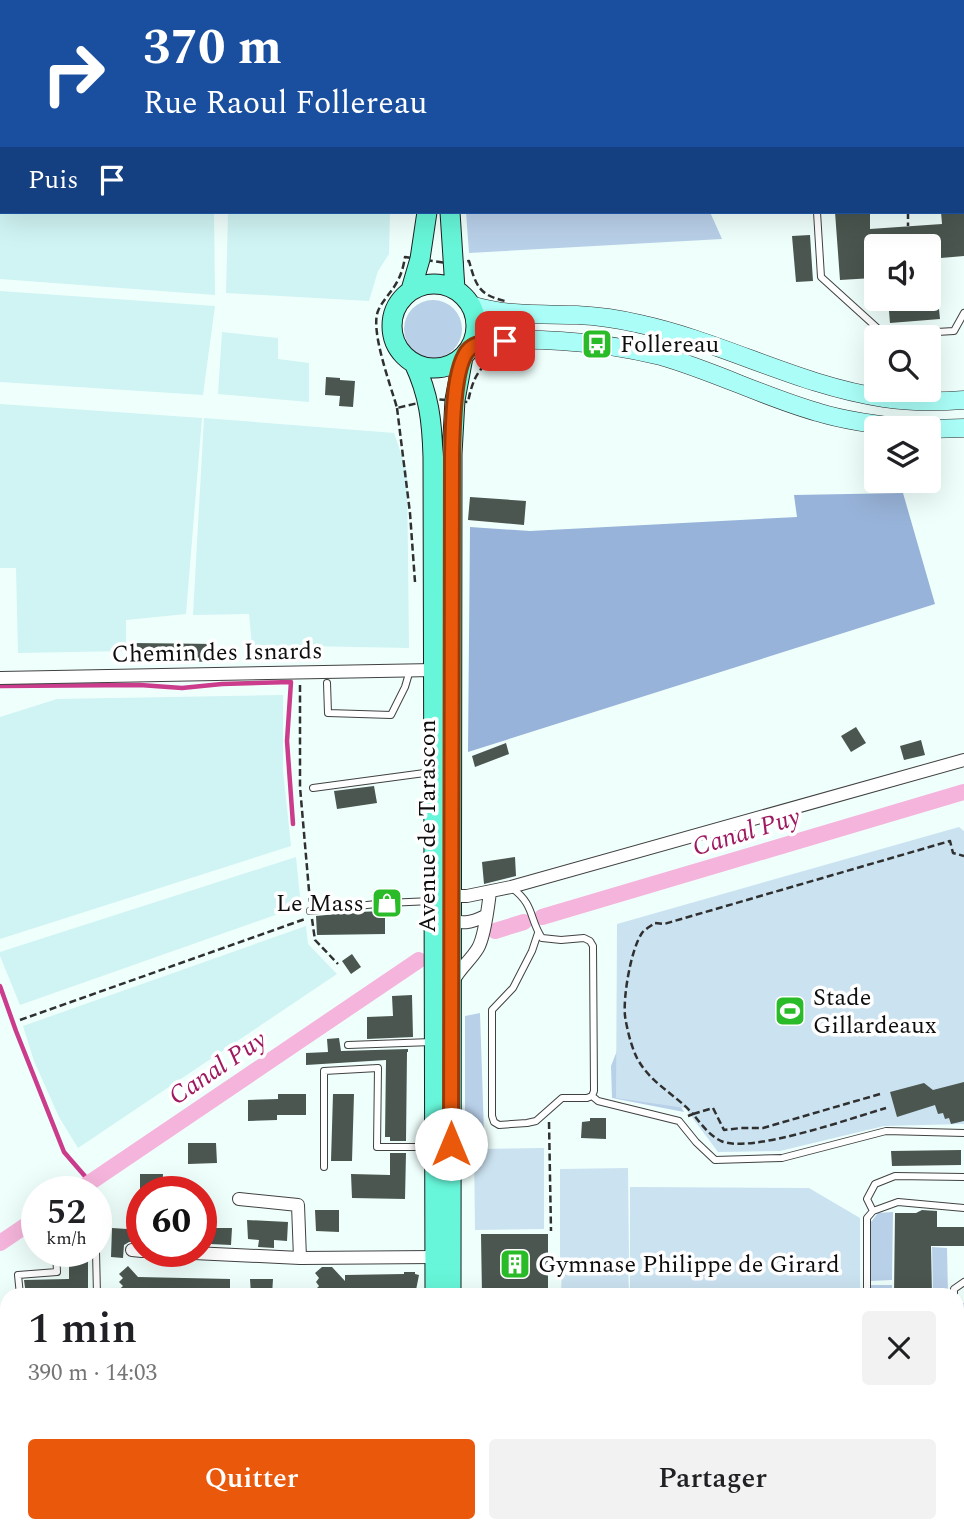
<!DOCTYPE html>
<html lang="fr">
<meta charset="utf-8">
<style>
body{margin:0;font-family:Spectral,serif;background:#f2f2f2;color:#202124;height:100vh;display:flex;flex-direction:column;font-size:26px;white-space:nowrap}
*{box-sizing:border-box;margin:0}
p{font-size:23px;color:#757577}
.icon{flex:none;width:38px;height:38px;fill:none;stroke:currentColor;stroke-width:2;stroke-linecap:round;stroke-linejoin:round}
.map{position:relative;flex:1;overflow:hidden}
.side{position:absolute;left:0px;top:1288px;width:964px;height:245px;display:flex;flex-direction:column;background:#fff;border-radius:21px 21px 0 0;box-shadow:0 7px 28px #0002}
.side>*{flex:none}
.top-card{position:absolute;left:0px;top:0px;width:964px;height:214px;box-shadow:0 7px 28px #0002;background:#1a4fa0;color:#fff;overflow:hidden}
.fabs{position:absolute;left:864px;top:234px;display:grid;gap:14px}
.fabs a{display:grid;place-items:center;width:77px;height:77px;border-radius:7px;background:#fff;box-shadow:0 7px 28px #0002;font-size:35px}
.speed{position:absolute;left:21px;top:1176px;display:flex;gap:14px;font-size:35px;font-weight:700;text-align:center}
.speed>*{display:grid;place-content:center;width:91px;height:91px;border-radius:50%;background:#fff;box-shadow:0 7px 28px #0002;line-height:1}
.speed small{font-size:18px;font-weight:400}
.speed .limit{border:10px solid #d22;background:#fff;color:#111}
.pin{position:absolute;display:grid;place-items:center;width:60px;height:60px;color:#fff;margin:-30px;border-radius:14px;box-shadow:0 4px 10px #0006}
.me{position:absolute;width:77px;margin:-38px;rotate:0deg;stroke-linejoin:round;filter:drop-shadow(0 0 5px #0008)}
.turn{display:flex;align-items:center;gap:24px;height:147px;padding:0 28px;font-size:32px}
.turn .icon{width:91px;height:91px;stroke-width:2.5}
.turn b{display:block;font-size:49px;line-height:60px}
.then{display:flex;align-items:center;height:66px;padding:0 28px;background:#0003;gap:14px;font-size:26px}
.round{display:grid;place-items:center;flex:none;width:74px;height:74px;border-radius:7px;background:#f2f2f2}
.summary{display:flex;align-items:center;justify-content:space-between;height:119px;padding:0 28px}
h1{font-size:42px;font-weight:600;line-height:52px}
.cta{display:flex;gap:14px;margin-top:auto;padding:14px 28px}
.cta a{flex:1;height:80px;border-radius:7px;background:#ea580c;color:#fff;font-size:28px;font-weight:600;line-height:80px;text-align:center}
.cta a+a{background:#f2f2f2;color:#202124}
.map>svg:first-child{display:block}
.farmland{fill:#cff4f3}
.green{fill:#b9d0e9}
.forest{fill:#98b3d9}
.pitch{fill:#cbe2f0}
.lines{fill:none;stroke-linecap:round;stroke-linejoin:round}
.stream{stroke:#cb3c8d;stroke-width:4.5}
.canal{stroke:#f5b4db;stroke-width:16}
.building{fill:#4a564f}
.lane-casing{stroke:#414141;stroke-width:8}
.street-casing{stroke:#414141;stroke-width:14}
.secondary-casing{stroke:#303030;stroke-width:19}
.primary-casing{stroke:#1f1f1f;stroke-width:21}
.path{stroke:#303030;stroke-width:2.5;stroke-dasharray:7 3.5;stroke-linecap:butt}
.lane{stroke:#fff;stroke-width:6}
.street{stroke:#fff;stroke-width:12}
.secondary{stroke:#abfef8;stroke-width:18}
.primary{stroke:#67f6d9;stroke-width:19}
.route-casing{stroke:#983908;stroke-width:18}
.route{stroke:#ea580c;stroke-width:12}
.labels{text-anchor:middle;stroke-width:7;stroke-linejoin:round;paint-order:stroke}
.poi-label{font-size:24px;fill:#0e0e0e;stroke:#fff;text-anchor:start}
.street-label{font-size:24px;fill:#0e0e0e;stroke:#fff}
.water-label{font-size:26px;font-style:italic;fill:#9e195f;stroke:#fff}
</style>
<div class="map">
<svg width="964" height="1533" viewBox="0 0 964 1533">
<rect width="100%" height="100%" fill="#effffc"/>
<path class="farmland" d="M0,141H2V212H214L215,295L0,279Z
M228,212H390L389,254L378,271L369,301L226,293Z
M0,291L215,306L203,395L0,382Z
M222,332L278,338V359L309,363V402L218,394Z
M0,404L202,418L186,614L126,620V651L18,653L16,568H0Z
M204,418L394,433L407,471L409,648L252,645L249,614L193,615Z
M283,695V771L291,846L0,939V717L57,699Z
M296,857L301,906L20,1005L0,956V952Z
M306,926L308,944L337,974L78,1148L59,1117L34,1061L23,1026Z"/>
<path class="green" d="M466,212H710L722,239L469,253Z
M404 329a29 29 0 1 1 58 0a29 29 0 1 1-58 0Z
M480,1013L484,1132L465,1137V1016Z
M626,1028L679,1103L684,1112L612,1098L611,1066Z
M893,1212L892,1280L871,1281V1222L878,1213Z
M932,1247L947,1248L948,1295H933Z
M871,1285H892V1295H871Z
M958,1303H964V1356L961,1355Z
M957,1442L964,1448V1493H957Z
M957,1498H964V1533H957Z
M536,1526H576V1528H571V1533H537Z"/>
<path class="forest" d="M903,493L935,604L468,752L470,527L530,531L797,517L794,495Z"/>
<path class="pitch" d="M959,827L964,831V1124L884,1126L780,1151L718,1152L685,1108L616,1098L617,924Z
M544,1148V1229L475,1230L474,1149Z
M628,1168L629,1263H560V1169Z
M630,1187L809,1188L860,1218V1295H630Z
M562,1265L628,1266L629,1295H561Z"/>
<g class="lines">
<path class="stream" d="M0,686L140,685L182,688L222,684L291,682L287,741L293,824
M0,986L16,1031L64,1152L90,1182"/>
<path class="canal" d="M542,917L964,792
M495,931L524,922
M76,1192L419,960
M0,1243L37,1218"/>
</g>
<path class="building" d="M835,212H870V229L942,224L941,212H964V256L929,259V247H871L873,278L840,280Z
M810,235L813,281L796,282L792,236Z
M888,299H938L940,319L890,323Z
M326,377L340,378V380L355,381L353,407L339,406L340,396L325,395Z
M470,497L526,501L524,525L468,520Z
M133,643L216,644V649H235V661L134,663Z
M856,727L866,743L851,752L841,736Z
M921,740L925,755L904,760L900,746Z
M506,743L509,754L475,767L472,756Z
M374,786L377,803L337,809L334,791Z
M515,857L516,876L484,884L482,862Z
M385,911V934L317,935L316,916L357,912Z
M352,954L361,967L351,974L342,961Z
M412,995L413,1037L367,1039V1017L393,1016L392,996Z
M339,1038L341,1051L408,1049V1052H407L406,1141H390V1137H385L386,1060L306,1065V1053L328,1052L327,1039Z
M964,1082V1121L951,1124L949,1118L945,1119L943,1113L938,1114L935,1105L897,1117L890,1092L924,1083L933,1090Z
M278,1094H306V1115H277V1120L248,1121V1100L278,1099Z
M333,1094H354L352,1161H331Z
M590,1118H606V1139L581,1138L582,1122L590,1121Z
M188,1143H216L217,1163L188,1164Z
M961,1150V1165L892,1166L891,1151Z
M390,1153H406L405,1199L352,1198L351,1174L390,1175Z
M140,1174H163L162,1192H140Z
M315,1210H339V1232L316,1231Z
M922,1210L937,1211V1227H964V1246H931L932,1295H894L895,1213H916Z
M247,1220L288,1222L287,1241L274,1240V1248L258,1247L259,1240L248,1239Z
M112,1228L142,1230V1242H129L124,1245L123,1258L111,1257Z
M211,1228H232L231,1245L210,1244Z
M481,1234H548V1295H482Z
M69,1251H88V1295H26L24,1280L69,1279Z
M128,1266L138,1277L230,1279V1295H113L123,1286L119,1282L123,1278L119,1274Z
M322,1267H332L345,1281V1275L404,1274V1272H415V1274L419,1275L415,1295H310L319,1286L316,1282L319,1278L315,1273Z
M250,1279H273L272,1295H251Z"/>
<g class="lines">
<g class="lane-casing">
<path id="lane" d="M747,0V2
M551,2L552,0
M962,168L964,169
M817,212L821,277L885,335L954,331L964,313
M327,683L328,713L391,715L405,687L410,670
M313,788L432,772
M512,888C535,905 529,919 542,938L561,940L584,938L590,941L593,946L594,1091L592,1096L587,1098H562L536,1121L527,1123L499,1125L494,1122L492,1116V1010L513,988L532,951L538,933
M310,911L386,903L432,901
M348,1045L432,1042
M592,1096L598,1101L679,1121L696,1142L715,1160L782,1158L886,1131L964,1133
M324,1167V1071L378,1068L377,1147H432
M873,1211L867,1199L875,1184L895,1176L964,1177
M96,1251L97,1295
M20,1295L18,1275L57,1272L56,1251
M867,1295V1218L873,1211L898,1202L964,1208
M954,1295V1289L964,1282
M957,1383L964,1385
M957,1411H964
M494,1533L495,1526
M521,1533V1526"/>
</g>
<g class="street-casing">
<path id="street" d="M0,40H2
M0,678L434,670
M448,899L451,896H467L511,887L964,760
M446,918C461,925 471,923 485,916
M454,980C460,968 471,960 478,948C485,936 488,907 490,892
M239,1199L298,1205L300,1258
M132,1250L142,1251
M152,1251L300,1258L434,1257
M0,1433H7
M470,1533V1526"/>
</g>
<g class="secondary-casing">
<path id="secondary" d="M471,305C506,316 541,314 577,315C598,316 619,319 640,324C723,342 800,386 884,398C911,402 938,402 964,400
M471,347C500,338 530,339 561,341C594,343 628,348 661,356C714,371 764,397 817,412C849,422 884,426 917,429
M929,429L964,428"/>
</g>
<g class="primary-casing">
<path id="primary" d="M433,0L434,2
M450,212L455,289
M392 326a42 42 0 1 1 84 0a42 42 0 1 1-84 0Z
M411,290L420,259L427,212
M414,363C429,395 432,421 433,457L435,1295
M451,1295L452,454L455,400L463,357
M436,1526V1533
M452,1526V1533"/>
</g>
<path class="path" d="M962,200H964
M908,212V226
M405,257L453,264L469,261C476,286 479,295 505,301L506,353C480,362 473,377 468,402L435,399L397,408C391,386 370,331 378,311C383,299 394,290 399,278C402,272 404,264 405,257Z
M397,408L410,513L415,582
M300,685V787L310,902
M312,919L315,940L338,964
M20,1020L305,919
M880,1094L763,1128H741L724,1130L713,1108L693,1114C701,1124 709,1135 721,1141C750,1154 852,1118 886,1108
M688,1116L693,1114C675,1094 650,1083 637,1058C631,1046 627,1029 625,1016C623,996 631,949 642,933C645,929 651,926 655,923L664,924L950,841L953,853L964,856
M549,1122L551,1231
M413,1533L414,1526"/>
<use href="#lane" class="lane"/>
<use href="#street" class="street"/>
<use href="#secondary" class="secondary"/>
<use href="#primary" class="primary"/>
</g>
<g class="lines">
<g class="route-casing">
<path id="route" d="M451,1144L452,454C453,431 452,359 472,347C481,341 495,342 505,341"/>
</g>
<use href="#route" class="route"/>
</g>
<defs>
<g id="bus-square" transform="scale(1.575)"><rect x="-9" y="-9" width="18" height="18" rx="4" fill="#29bc28" stroke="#fff"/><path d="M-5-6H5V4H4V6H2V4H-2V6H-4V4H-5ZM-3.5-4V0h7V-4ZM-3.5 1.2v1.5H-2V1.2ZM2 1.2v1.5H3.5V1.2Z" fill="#fff"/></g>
<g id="shop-square" transform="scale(1.575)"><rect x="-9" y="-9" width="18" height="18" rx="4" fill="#29bc28" stroke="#fff"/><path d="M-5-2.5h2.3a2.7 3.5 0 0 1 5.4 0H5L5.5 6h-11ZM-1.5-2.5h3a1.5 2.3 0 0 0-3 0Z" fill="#fff"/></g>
<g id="stadium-square" transform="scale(1.575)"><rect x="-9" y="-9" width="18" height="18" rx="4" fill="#29bc28" stroke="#fff"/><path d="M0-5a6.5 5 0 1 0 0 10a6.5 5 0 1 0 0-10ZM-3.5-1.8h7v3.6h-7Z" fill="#fff"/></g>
<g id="building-square" transform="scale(1.575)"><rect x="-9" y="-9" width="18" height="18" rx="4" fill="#29bc28" stroke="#fff"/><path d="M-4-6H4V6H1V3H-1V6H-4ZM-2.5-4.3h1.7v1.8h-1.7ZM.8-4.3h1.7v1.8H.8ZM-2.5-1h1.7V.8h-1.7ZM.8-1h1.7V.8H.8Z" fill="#fff"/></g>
</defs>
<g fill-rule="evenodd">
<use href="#bus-square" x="597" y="344"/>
<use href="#shop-square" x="387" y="903"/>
<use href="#stadium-square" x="790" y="1011"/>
<use href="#building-square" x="515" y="1264"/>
</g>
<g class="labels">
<g class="poi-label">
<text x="620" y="352">Follereau</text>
<text x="364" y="911" text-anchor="end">Le Mass</text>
<text x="813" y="1005">Stade<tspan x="813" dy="28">Gillardeaux</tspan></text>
<text x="538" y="1272">Gymnase Philippe de Girard</text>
</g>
<g class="street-label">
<text transform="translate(217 652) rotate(-1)" y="8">Chemin des Isnards</text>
<text transform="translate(427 826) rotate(-90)" y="8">Avenue de Tarascon</text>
</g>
<g class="water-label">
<text transform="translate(746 831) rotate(-17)" y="9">Canal Puy</text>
<text transform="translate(217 1067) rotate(-34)" y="9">Canal Puy</text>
</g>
</g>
</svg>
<div class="fabs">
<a><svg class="icon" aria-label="sound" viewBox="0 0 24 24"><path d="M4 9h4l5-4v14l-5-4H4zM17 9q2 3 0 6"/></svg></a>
<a><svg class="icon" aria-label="search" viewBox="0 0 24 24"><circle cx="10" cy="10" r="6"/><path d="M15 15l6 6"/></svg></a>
<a><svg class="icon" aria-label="layers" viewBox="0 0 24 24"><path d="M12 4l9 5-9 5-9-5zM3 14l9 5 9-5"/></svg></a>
</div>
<div class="speed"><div>52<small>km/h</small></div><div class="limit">60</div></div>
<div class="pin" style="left:505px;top:341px;background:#d93025"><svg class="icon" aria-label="arrive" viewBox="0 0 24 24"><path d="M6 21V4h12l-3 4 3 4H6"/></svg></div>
<svg class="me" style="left:451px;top:1144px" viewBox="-20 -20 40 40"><circle r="19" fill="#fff"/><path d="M0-13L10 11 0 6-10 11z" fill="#ea580c"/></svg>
<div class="top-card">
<div class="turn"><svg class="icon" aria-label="right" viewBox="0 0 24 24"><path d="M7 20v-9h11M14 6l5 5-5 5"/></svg><div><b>370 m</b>Rue Raoul Follereau</div></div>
<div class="then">Puis<svg class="icon" aria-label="arrive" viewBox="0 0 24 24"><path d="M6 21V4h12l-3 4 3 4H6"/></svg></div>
</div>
<section class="side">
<div class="summary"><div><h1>1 min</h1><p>390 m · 14:03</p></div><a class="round"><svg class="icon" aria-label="close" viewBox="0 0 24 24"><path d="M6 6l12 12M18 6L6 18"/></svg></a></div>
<div class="cta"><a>Quitter</a><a>Partager</a></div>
</section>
</div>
